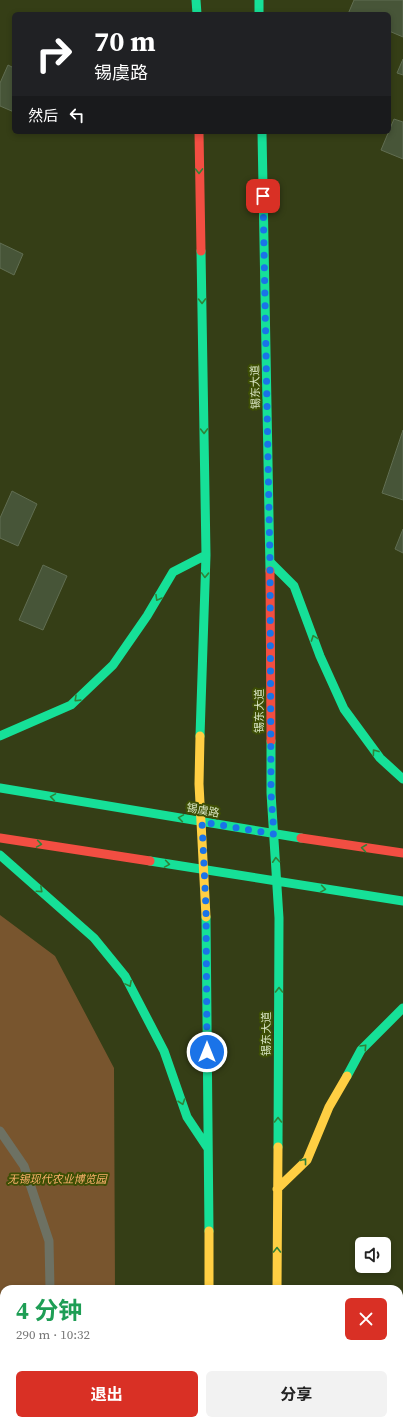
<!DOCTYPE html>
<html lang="zh">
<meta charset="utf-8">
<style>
body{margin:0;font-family:"Source Serif 4","Noto Sans SC",serif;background:#f2f2f2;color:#222;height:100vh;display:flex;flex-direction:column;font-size:15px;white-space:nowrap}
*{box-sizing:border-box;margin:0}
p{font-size:13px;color:#767676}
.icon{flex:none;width:22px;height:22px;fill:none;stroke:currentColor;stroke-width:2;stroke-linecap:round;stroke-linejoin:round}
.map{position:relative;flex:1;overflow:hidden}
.sheet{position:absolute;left:0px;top:1285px;width:403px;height:140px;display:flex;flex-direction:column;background:#fff;border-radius:12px 12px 0 0;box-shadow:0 2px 6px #0003}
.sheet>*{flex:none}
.guide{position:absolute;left:12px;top:12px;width:379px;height:122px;border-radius:6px;box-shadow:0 2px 6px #0003;background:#202124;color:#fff;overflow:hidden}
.tools{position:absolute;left:355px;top:1237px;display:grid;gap:8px}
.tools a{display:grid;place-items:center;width:36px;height:36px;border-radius:6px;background:#fff;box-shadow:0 2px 6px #0003;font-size:20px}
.pin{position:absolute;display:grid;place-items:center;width:34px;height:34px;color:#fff;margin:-17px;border-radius:8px;box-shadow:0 2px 6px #0006}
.me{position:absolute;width:44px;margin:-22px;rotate:0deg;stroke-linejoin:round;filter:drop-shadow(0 0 3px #0008)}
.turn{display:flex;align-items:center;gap:14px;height:84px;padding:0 16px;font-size:18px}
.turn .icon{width:52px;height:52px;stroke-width:2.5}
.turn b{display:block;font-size:28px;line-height:34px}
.then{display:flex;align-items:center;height:38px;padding:0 16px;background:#0003;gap:8px;font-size:15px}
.round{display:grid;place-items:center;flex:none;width:42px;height:42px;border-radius:6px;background:#f2f2f2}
.summary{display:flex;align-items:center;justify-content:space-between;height:68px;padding:0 16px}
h1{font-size:24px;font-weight:700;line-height:30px;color:#1e9e55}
.action{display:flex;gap:8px;margin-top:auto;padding:8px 16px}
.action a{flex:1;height:46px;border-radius:6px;background:#d93025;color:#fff;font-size:16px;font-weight:700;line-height:46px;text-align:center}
.action a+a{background:#f2f2f2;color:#222}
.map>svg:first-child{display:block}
.green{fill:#78552e}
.building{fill:#475538;stroke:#616e52}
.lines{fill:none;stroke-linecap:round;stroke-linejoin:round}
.lane{stroke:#6d7163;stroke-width:9}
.fast{stroke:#16e098;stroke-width:9}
.slow{stroke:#ffcf43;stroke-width:9}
.jam{stroke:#f24e42;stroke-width:9}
.oneway{stroke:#308238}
.route{stroke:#1a73e8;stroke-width:7;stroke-dasharray:0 12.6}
.labels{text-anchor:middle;stroke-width:4;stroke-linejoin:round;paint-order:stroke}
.street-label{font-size:11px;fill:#d9e5c3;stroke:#3e4f05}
.park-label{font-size:11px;font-style:italic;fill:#f9b06a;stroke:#3e4f05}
</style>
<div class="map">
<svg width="403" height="1425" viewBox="0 0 403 1425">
<rect width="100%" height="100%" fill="#353e16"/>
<path class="green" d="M0,915L55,956L114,1068L115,1289H4V1421H115V1425H0Z"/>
<path class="building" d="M354,0H403V37L389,31V14H348Z
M403,59V75L397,73Z
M8,65L14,68V112L0,106V83Z
M394,119L403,122V159L381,150Z
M0,243L23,254L14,275L0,268Z
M403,430V500L382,493Z
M12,491L37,504L18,546L0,538V518Z
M403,529V553L395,549Z
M43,565L67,576L43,630L19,620Z"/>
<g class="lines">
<path class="lane" d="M0,1131L24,1166L49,1241L50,1289
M27,1425L29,1421"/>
<path class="fast" d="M196,0L197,14
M259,0V14
M262,132L270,571
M270,562L294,586L320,656L344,709L380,758L403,779
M0,736L71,705L113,665L147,616L173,572L206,555
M200,736L206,555L201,251
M271,741V793L279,918L278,1147
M0,788L301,838
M0,855L94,938L125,976L164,1051L187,1117L207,1147
M150,861L403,901
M206,917L209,1231
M347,1076L361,1050L403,1008
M210,1421V1425
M277,1421V1425"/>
<path class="slow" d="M200,736L199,784L206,917
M277,1189L307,1160L329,1107L347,1076
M209,1231V1289
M277,1289L278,1147"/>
<path class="jam" d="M199,132L201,251
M270,571L271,741
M0,838L150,861
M301,838L403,853"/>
</g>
<defs><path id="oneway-chevron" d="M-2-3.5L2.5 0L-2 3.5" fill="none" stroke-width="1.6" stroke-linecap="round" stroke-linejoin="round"/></defs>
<g class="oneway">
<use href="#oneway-chevron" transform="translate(199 171) rotate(89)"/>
<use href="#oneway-chevron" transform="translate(202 301) rotate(89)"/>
<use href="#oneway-chevron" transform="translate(204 431) rotate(89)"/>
<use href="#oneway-chevron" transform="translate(205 575) rotate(92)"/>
<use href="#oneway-chevron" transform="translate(158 598) rotate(120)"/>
<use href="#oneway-chevron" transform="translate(314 638) rotate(-110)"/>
<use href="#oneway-chevron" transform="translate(77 699) rotate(136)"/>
<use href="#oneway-chevron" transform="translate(375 752) rotate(-126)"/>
<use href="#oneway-chevron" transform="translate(53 797) rotate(-171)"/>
<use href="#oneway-chevron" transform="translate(181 818) rotate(-171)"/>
<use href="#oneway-chevron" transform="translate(39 844) rotate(9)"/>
<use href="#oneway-chevron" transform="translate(364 848) rotate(-172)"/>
<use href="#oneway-chevron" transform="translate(276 860) rotate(-94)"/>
<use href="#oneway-chevron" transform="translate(167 864) rotate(9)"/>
<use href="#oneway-chevron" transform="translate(323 889) rotate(9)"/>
<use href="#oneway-chevron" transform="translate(40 890) rotate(42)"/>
<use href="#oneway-chevron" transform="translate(129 984) rotate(62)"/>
<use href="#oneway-chevron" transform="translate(279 990) rotate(-90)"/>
<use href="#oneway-chevron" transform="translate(364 1047) rotate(-47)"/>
<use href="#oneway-chevron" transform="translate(182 1102) rotate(71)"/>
<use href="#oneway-chevron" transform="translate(278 1120) rotate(-90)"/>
<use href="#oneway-chevron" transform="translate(304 1161) rotate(-52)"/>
<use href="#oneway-chevron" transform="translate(277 1250) rotate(-90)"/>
</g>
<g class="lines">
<path class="route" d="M207,1052L206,909L202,822L274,834L271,793L270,562L263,196"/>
</g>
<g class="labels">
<g class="street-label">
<text transform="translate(255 387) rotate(-91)" y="4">锡东大道</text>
<text transform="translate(259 711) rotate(-90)" y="4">锡东大道</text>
<text transform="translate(203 810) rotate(10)" y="4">锡虞路</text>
<text transform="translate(266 1034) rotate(-90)" y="4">锡东大道</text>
</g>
<g class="park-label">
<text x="57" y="1183">无锡现代农业博览园</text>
</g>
</g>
</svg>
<div class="tools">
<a><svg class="icon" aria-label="sound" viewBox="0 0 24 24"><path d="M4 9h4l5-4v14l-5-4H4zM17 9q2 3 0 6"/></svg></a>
</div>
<div class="pin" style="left:263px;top:196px;background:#d93025"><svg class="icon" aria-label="arrive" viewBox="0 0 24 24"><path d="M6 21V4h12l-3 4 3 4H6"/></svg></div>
<svg class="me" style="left:207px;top:1052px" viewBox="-20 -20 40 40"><circle r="17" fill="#1a73e8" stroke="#fff" stroke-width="3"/><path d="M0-11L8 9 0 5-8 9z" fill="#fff"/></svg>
<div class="guide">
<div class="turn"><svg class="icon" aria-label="right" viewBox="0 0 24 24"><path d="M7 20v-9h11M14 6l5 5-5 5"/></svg><div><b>70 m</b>锡虞路</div></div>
<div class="then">然后<svg class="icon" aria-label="left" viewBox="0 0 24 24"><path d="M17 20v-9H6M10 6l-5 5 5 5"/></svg></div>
</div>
<section class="sheet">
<div class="summary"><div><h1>4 分钟</h1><p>290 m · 10:32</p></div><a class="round" style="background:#d93025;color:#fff"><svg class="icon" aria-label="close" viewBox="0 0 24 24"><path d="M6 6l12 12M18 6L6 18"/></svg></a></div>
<div class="action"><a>退出</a><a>分享</a></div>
</section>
</div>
